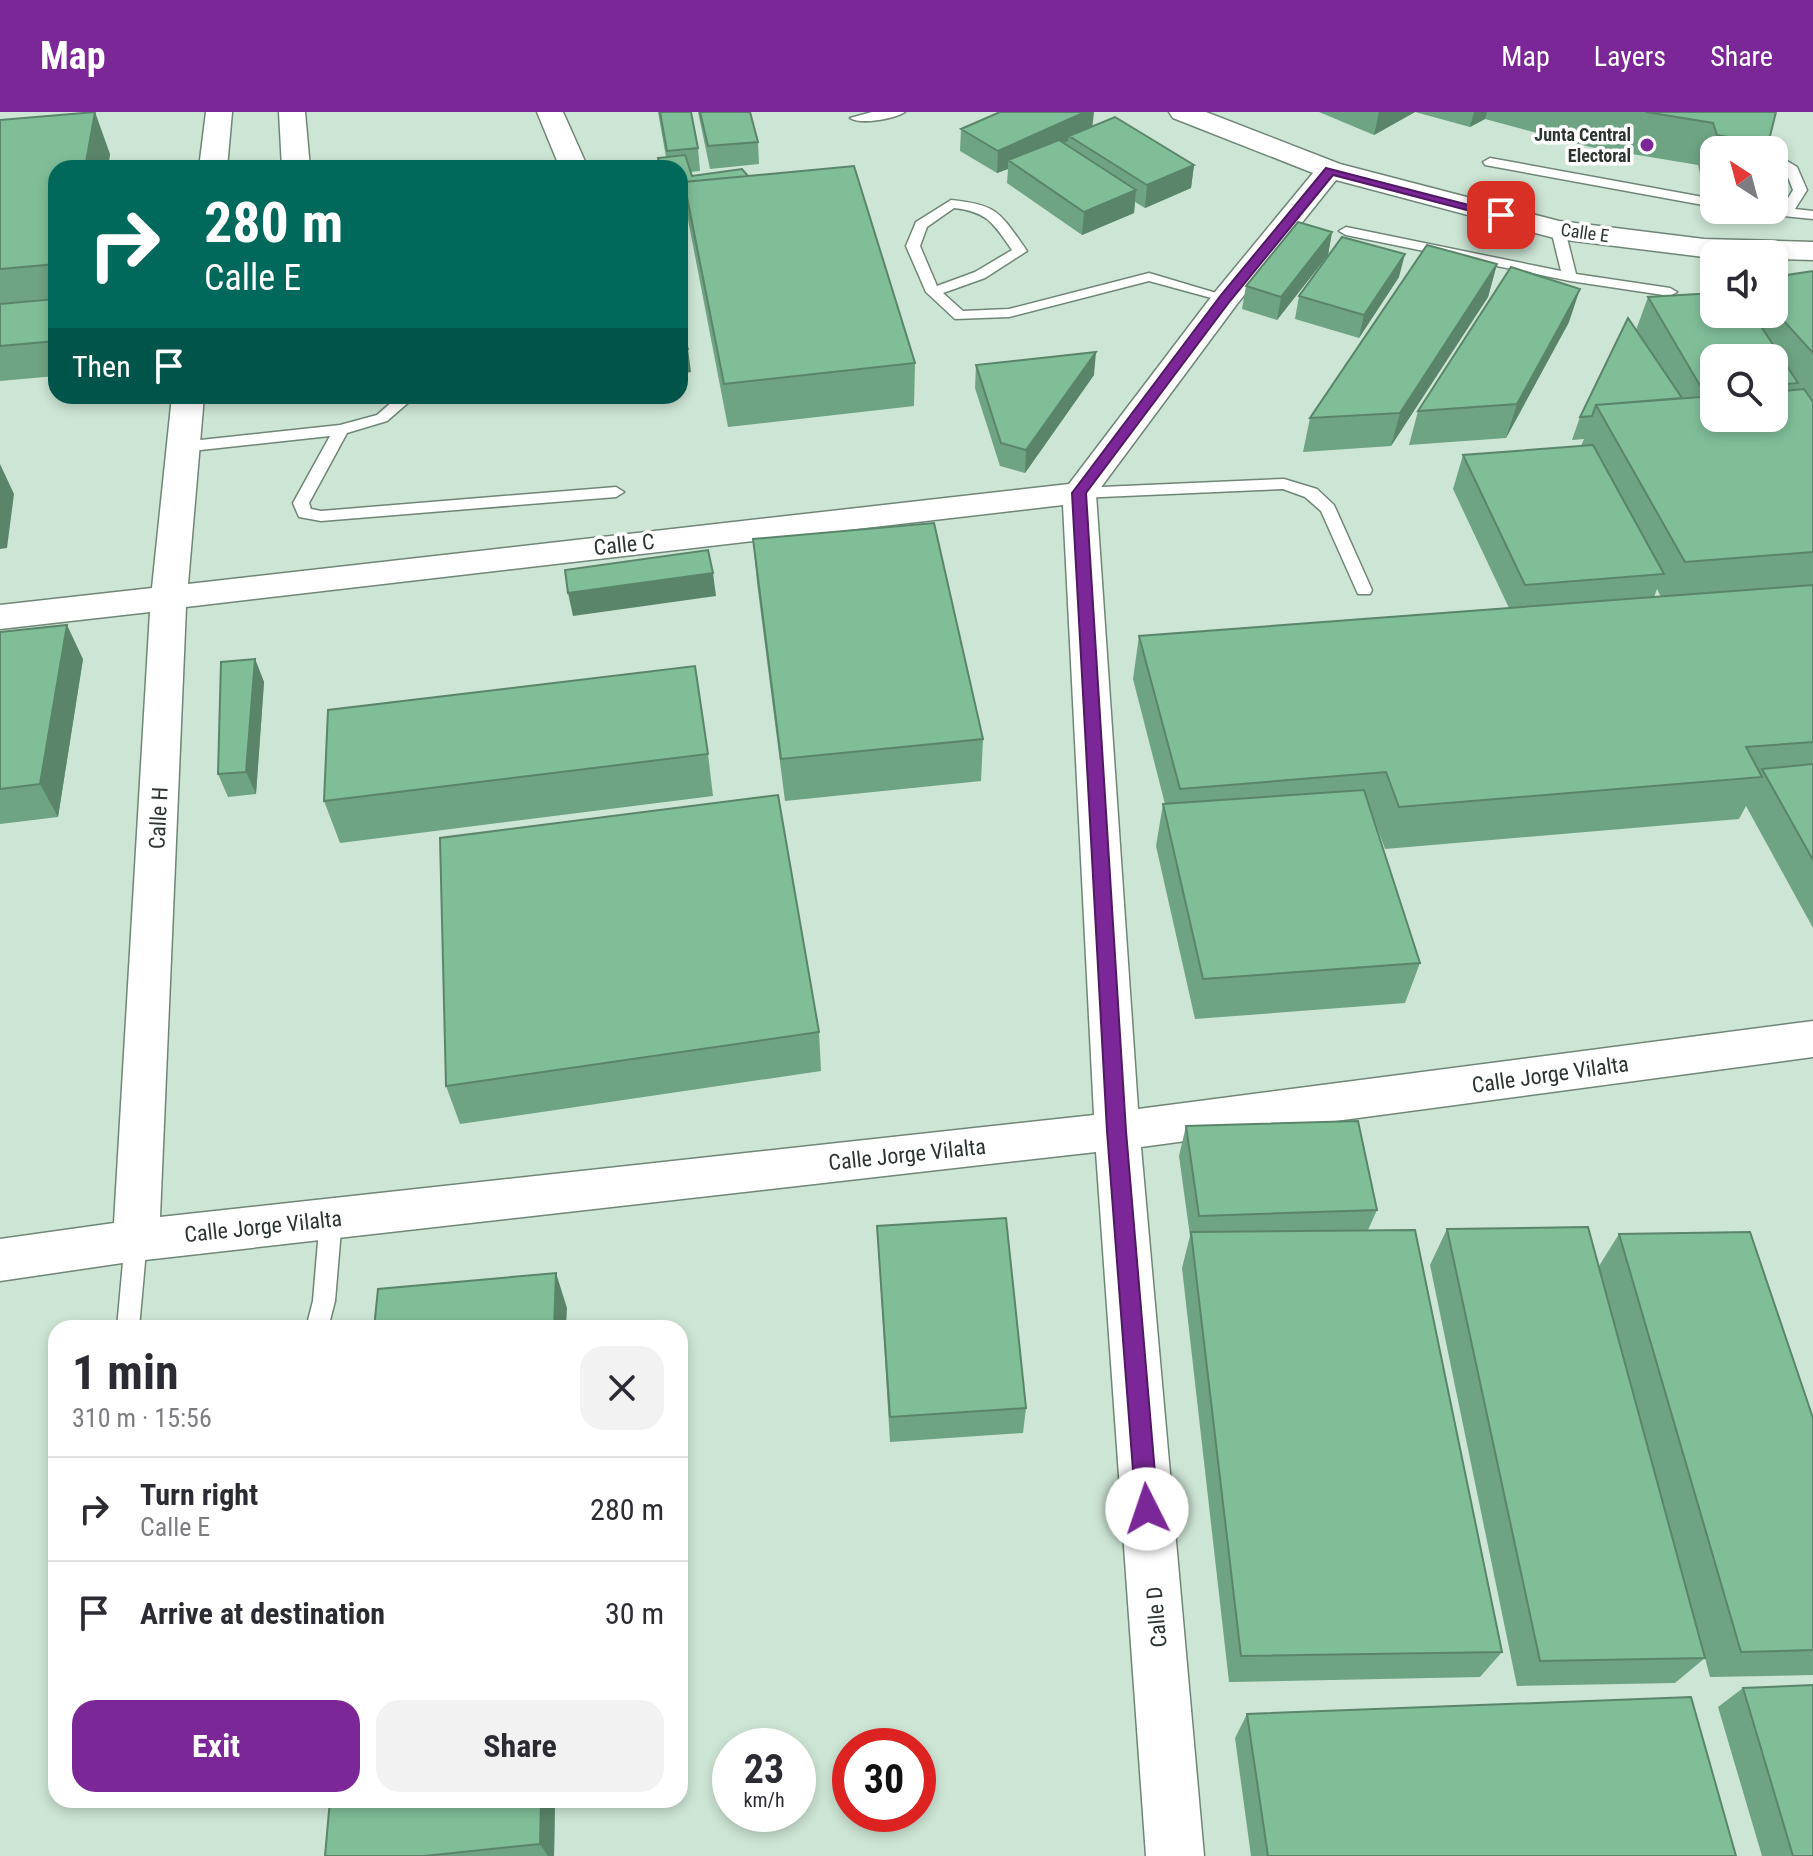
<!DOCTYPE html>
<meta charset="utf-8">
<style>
body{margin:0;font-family:"Roboto Condensed",sans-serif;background:#f2f2f3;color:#2b2b33;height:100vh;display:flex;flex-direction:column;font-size:30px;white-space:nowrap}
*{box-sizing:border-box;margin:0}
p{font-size:26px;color:#7c7c81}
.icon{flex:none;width:44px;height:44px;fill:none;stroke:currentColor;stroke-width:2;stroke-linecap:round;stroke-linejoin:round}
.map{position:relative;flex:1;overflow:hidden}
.sheet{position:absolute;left:48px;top:1208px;width:640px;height:488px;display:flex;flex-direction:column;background:#fff;border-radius:24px;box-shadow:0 4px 12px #0003}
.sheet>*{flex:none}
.top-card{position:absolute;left:48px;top:48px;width:640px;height:244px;border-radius:24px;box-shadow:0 4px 12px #0003;background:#00695c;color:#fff;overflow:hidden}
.needle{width:52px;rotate:324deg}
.tools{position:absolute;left:1700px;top:24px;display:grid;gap:16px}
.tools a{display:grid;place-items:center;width:88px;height:88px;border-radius:16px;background:#fff;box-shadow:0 4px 12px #0003;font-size:40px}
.speed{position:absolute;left:712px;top:1616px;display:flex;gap:16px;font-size:40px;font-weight:700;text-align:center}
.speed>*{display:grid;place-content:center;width:104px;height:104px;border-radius:50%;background:#fff;box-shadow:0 4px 12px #0003;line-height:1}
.speed small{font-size:20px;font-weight:400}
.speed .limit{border:12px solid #d22;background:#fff;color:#111}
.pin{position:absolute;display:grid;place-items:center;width:68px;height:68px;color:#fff;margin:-34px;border-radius:16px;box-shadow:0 4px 12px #0006}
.me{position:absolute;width:88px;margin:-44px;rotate:356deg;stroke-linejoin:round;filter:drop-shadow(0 0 6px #0008)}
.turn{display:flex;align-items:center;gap:28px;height:168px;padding:0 24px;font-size:36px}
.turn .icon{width:104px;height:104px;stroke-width:2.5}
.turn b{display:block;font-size:56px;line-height:68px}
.then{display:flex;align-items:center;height:76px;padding:0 24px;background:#0003;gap:16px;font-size:30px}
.round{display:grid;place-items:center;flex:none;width:84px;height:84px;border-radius:24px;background:#f2f2f3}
.head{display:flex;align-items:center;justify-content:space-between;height:136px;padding:0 24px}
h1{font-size:48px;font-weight:700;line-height:60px}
.primary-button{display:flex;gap:16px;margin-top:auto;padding:16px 24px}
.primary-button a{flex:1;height:92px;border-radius:24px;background:#7b2797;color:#fff;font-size:32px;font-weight:700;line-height:92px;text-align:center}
.primary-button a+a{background:#f2f2f3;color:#2b2b33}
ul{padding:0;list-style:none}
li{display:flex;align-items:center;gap:24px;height:104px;padding:0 24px;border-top:2px solid #e1e1e2}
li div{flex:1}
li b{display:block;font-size:30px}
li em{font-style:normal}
header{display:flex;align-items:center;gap:48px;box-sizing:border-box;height:112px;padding:0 40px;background:#7b2797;color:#fff}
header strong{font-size:38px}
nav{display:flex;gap:44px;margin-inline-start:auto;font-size:28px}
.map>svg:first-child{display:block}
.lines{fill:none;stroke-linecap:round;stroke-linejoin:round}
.service-casing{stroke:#6f8677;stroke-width:3}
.minor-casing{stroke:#6f8677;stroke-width:3}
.service{fill:#fff;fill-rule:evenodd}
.minor{fill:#fff;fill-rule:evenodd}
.wall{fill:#6ea383;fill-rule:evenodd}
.shaded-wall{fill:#5a856a}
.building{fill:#80be98;stroke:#5a856a;stroke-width:2}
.route{fill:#7b2797;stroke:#501962;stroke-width:2}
.poi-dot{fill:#7b2797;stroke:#fff;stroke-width:3}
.labels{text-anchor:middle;stroke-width:7;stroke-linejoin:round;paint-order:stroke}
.far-poi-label{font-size:18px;font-weight:bold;fill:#2b342e;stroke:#fff;text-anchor:end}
.far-street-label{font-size:18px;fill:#2b342e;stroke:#fff}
.street-label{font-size:22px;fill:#2b342e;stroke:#fff}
</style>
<header>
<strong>Map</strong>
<nav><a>Map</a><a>Layers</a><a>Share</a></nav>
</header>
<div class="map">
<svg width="1813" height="1744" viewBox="0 0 1813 1744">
<rect width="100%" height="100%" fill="#cde5d5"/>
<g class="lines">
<g class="service-casing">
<path id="service" d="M872,0H905C894,7 861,13 850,6Z
M1774,41L1797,55L1807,78L1795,97L1813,99V107L1764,102L1757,98L1782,96L1793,78L1786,60L1774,51Z
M1490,46L1714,87V95L1485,53L1483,50Z
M951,88C999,93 1000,101 1027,139L985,166L943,181L963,199L1009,197L1149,161L1233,186L1226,190L1149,169L1009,205L955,207L926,180L906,134L916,110ZM954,96C988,100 993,111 1012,138L975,160L937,174L920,134L927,115Z
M1558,114L1565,118L1576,162L1670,176L1677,180L1670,184L1570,169L1346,123L1339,119L1346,115L1561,159L1551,118Z
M392,284H408L409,290L387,309L347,321L309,391L311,397L321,399L616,375L624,380L616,385L321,409L299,405L293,391L330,324L182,340L174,335L182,330L340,313L377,303L393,289Z
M1284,367L1317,377L1334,393L1372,478L1370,482H1358L1321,399L1305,385L1283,377L1079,386L1071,381L1079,376Z
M331,1096L339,1099L342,1106L335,1189L328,1216H306L313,1189L320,1106L323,1099Z
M136,1118L144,1121L147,1128L139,1216H117L125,1128L128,1121Z"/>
</g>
<g class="minor-casing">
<path id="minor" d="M206,0H232L227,56H199Z
M279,0H305L310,56H282Z
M537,0H563L588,56H560Z
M1169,0H1206L1340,52L1559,109L1704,127L1813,130V148L1774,147V142L1704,145L1558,127L1336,68L1237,192L1096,382L1138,997L1813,909V945L1141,1035L1204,1744H1146L1096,1040L136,1149L0,1169V1127L114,1111L150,500L0,517V493L152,476L172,284H204L188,472L1069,372L1215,180L1313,61L1173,6ZM1063,393L1094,1003L160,1105L186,495Z"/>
</g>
<use href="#service" class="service"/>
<use href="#minor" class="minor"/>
</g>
<path class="wall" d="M658,0H691L698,36L700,59L690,60L692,64L915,251L914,294L728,315L689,113L680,56H659L658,46L666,45Z
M698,0H750L758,30L759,52L710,57Z
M1319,0H1776L1766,38H1714V68L1701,66L1698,53L1590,35L1485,7L1470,15L1415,0L1374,23Z
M0,8L110,42L108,56H56V264L0,269Z
M1093,14L1194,53L1191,76L1145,96L1135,90L1134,101L1082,123L1007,71L1008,57L997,61L960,39L961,17Z
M1332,120L1328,143L1277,208L1242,197L1246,174Z
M1497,152L1488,185L1391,334L1303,340L1310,306Z
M1813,159V816L1746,694L1739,707L1385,737L1372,702L1420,851L1405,891L1195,907L1156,734L1163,692H1165L1133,567L1139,524L1509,496L1453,377L1463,343L1581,334L1584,327L1572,328L1580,305L1636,218L1648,185L1714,202H1774V165ZM1714,246H1774V306H1714ZM1657,477L1661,485H1654Z
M1399,165L1359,226L1295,207L1299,184Z
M1569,210L1506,326L1409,333L1418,299Z
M976,253L1094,263L1025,361L1000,354L975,276Z
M753,427L983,627L981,669L785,689L757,471Z
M0,520L83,547L58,705L0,712Z
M255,547L264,570L256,682L228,685L218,662Z
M708,642L713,684L340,731L324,689Z
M819,920L821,959L460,1012L446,974Z
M1186,1014L1377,1098L1368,1118L1502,1540L1480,1565L1229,1570L1182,1156L1190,1124L1179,1044Z
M877,1114L1026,1296L1023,1321L890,1330Z
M1447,1117L1599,1154L1619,1122L1813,1306V1563L1710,1565L1705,1546L1675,1571L1517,1574L1430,1153Z
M1743,1576L1813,1744H1762L1718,1595Z
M1247,1602L1736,1744H1251L1235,1626Z
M555,1688L554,1744H325Z"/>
<path class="shaded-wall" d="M95,0L110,42L108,56H85Z
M1085,0H1094L1092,18L1069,24L1068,29L1015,53L1008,48V57L997,61L998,39Z
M1379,0H1415L1374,23Z
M1474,0H1487L1485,7L1470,15Z
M1194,53L1191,76L1145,96L1147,73Z
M1136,78L1134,101L1082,123L1084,100Z
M685,80L688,103L680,104V81Z
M1332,120L1328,143L1277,208L1281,185Z
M1405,142L1399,165L1359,226L1364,203Z
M1497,152L1488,185L1391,334L1400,301Z
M1580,177L1569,210L1506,326L1517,292Z
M688,237L691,260L680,262V239Z
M1096,240L1094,263L1025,361L1026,338Z
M0,352L14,382L7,436L0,437Z
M713,461L716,484L573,504L568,481Z
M67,513L83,547L58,705L40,672Z
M255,547L264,570L256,682L246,660Z
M556,1161L567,1196L566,1216H554Z
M541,1688H555L554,1744H548L540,1732Z"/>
<path class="building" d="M95,0L85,56H56V152L0,157V8Z
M660,0H691L698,36L667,39Z
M700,0H750L758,30L708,34Z
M1000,0H1085L998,39L961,17Z
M1646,0H1776L1768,32L1717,23L1713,11Z
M1115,5L1194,53L1147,73L1069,24Z
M1059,28L1136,78L1084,100L1008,48Z
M685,43L692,64L742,57L748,64L684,70L685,80L680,81V56H661L658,46Z
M854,54L915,251L724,272L684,70Z
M1298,110L1332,120L1281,185L1246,174Z
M1342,125L1405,142L1364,203L1299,184Z
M1427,133L1497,152L1400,301L1310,306Z
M1511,155L1580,177L1517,292L1418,299Z
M1813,159V241L1774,198V165Z
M1714,181V202H1753L1798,271L1774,273V246H1714V276L1702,277L1648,185Z
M56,187V229L0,234V192Z
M1628,206L1682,286L1596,293L1592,304L1580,305Z
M684,227L688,237L680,239V228Z
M1096,240L1026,338L1001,331L976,253Z
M1804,277L1813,290V440L1685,450L1596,293L1714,284V306H1774V280Z
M1593,333L1664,462L1525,473L1463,343Z
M934,411L983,627L781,647L753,427Z
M708,438L713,461L568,481L565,458Z
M1813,473V630L1746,635L1762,665L1399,695L1386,660L1180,677L1139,524Z
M67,513L40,672L0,677V520Z
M255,547L246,660L218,662L221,550Z
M695,554L708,642L324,689L328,598Z
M1813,652V748L1762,657Z
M1364,678L1420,851L1203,867L1163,692Z
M778,683L819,920L446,974L440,726Z
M1358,1009L1377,1098L1199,1104L1186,1014Z
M1006,1106L1026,1296L890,1305L877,1114Z
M1588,1115L1705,1546L1540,1549L1447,1117Z
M1415,1118L1502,1540L1241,1544L1191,1120Z
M1750,1120L1813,1306V1538L1741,1540L1619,1122Z
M556,1161L554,1216H374L378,1177Z
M1813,1573V1744H1793L1743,1576Z
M1691,1585L1736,1744H1268L1247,1602Z
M330,1688H541L540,1732L424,1744H325Z"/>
<path class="route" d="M1326,56L1507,103L1501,107L1333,63L1230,189L1086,381L1126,1019L1158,1397L1155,1405L1147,1408L1139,1405L1136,1397L1107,1019L1072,381L1221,183Z"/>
<circle class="poi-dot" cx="1647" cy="33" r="8"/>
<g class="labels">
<g class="far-poi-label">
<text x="1631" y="29">Junta Central<tspan x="1631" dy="21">Electoral</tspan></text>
</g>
<g class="far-street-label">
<text transform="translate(1585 121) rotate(8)" y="6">Calle E</text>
</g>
<g class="street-label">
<text transform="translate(624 432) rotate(-6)" y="8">Calle C</text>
<text transform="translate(158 706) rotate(-87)" y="8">Calle H</text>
<text transform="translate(1550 962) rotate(-8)" y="8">Calle Jorge Vilalta</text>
<text transform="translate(907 1042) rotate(-6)" y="8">Calle Jorge Vilalta</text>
<text transform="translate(263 1114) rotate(-6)" y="8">Calle Jorge Vilalta</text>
<text transform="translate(1156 1505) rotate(-95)" y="8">Calle D</text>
</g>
</g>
</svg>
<div class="tools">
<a><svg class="needle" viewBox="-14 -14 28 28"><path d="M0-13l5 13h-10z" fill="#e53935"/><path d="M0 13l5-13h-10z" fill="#7c7c81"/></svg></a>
<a><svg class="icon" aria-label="sound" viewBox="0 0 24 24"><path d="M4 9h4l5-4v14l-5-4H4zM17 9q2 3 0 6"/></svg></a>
<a><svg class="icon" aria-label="search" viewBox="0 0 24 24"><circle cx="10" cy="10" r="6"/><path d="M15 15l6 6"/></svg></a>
</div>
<div class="speed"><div>23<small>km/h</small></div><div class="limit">30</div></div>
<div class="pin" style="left:1501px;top:103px;background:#d93025"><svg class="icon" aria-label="arrive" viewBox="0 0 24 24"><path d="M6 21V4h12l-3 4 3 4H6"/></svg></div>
<svg class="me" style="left:1147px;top:1397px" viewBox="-20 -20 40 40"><circle r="19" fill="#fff"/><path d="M0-13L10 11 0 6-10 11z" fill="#7b2797"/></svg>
<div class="top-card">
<div class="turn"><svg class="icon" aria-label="right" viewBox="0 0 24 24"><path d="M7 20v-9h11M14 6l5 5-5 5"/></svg><div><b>280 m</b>Calle E</div></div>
<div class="then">Then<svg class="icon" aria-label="arrive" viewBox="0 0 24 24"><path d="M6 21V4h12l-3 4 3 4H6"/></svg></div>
</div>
<section class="sheet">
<div class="head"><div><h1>1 min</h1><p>310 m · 15:56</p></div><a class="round"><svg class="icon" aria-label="close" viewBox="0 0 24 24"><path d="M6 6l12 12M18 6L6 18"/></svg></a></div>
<ul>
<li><svg class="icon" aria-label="right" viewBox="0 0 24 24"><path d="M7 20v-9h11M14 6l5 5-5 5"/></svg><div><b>Turn right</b><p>Calle E</p></div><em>280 m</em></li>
<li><svg class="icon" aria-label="arrive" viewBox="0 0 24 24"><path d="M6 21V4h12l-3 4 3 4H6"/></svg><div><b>Arrive at destination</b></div><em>30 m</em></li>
</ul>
<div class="primary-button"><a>Exit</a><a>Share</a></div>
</section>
</div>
